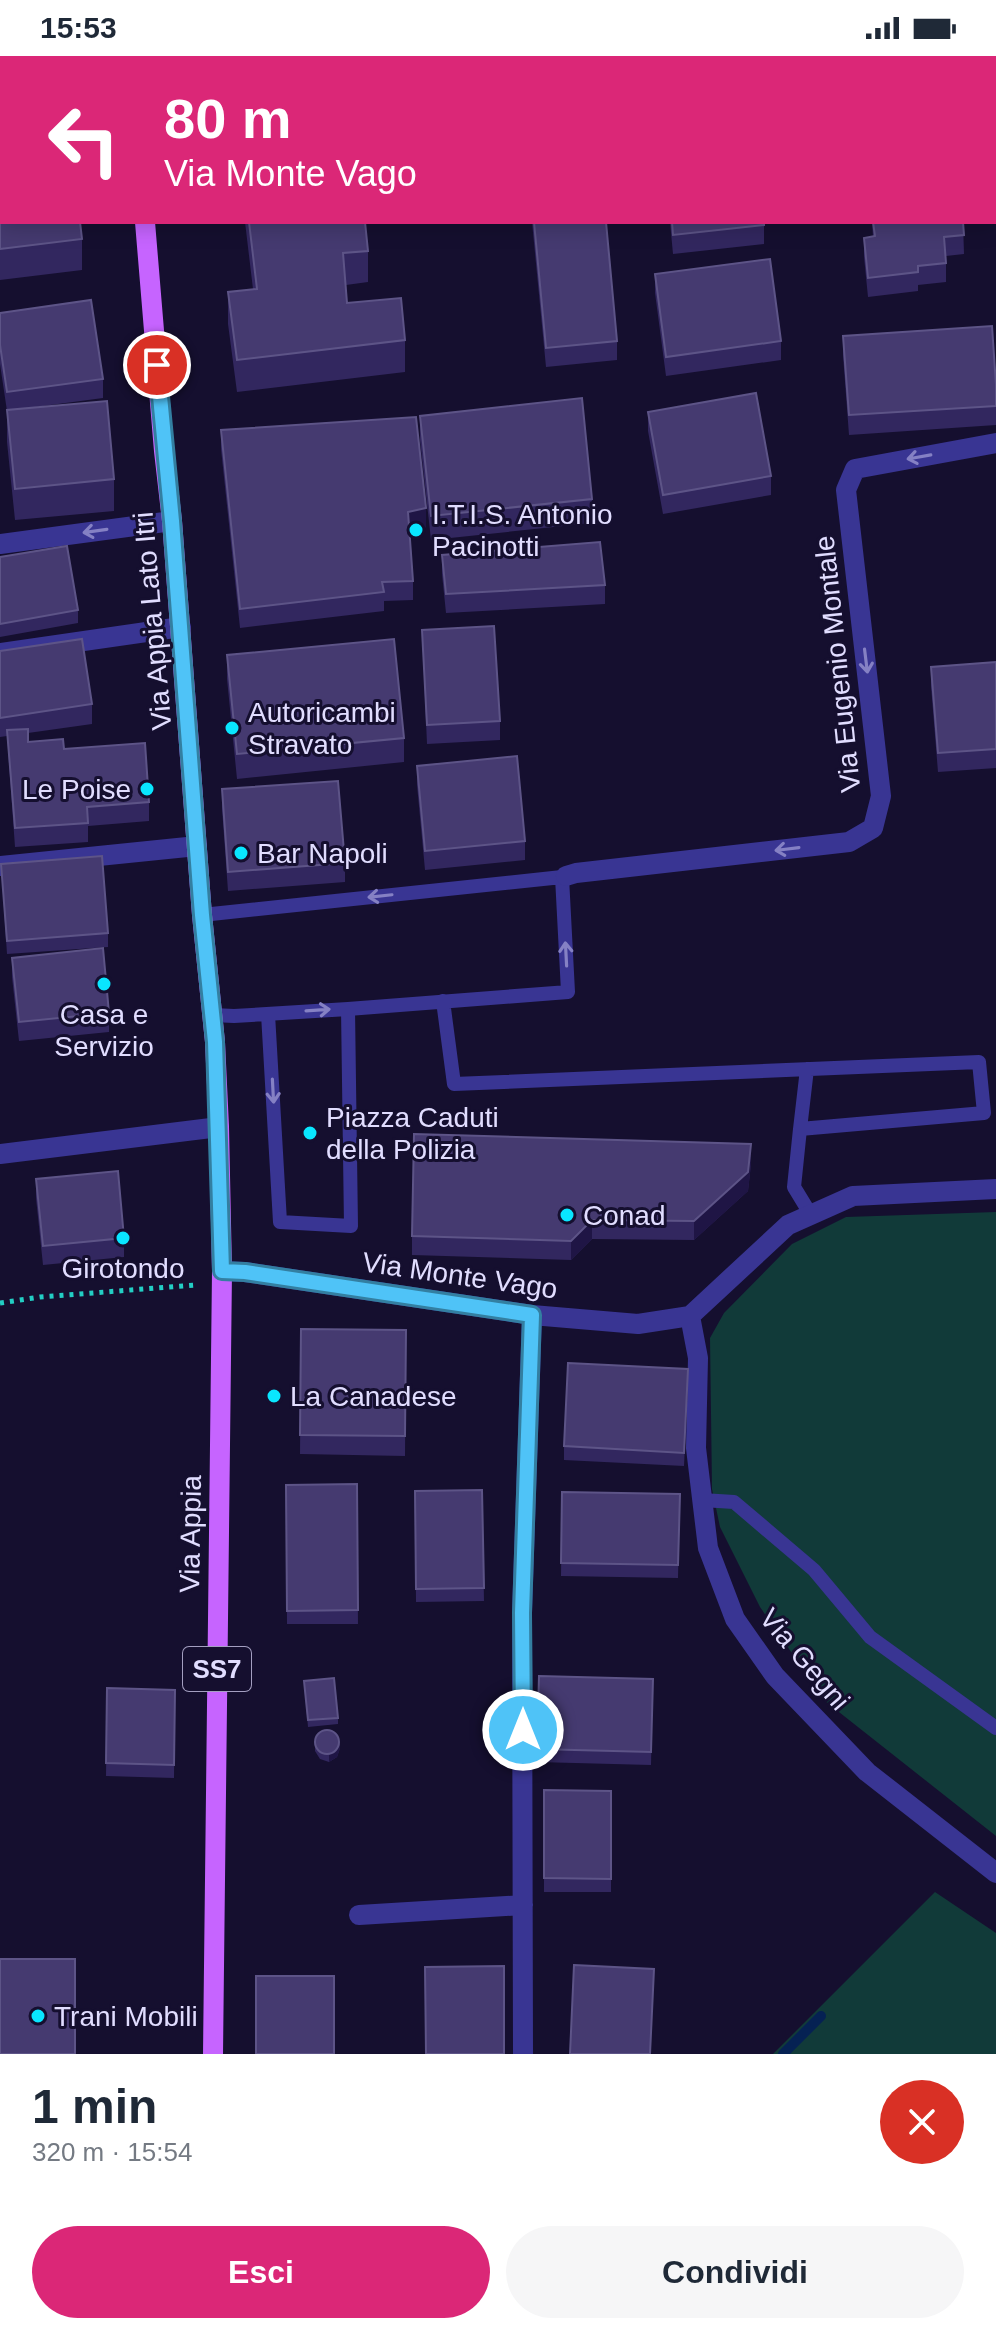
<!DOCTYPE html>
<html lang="it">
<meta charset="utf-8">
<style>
body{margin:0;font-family:Helvetica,sans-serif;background:#f6f6f7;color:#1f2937;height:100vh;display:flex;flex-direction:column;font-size:30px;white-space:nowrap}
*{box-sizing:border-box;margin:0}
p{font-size:26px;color:#747a83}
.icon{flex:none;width:44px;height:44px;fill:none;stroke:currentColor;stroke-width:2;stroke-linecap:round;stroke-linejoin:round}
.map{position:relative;height:1998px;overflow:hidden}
.details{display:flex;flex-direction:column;background:#fff;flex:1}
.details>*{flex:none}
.guide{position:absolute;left:0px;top:0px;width:996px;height:168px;box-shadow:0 4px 20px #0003;background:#db2777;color:#fff;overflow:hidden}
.pin{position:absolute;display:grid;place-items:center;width:68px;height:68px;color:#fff;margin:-34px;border:4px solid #fff;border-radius:50%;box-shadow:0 2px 8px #0007}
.me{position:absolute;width:88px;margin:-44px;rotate:0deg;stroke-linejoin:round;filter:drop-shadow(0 0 6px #0008)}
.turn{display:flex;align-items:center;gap:28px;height:168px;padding:0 32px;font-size:36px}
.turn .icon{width:104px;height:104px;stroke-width:2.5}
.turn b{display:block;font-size:56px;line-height:68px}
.round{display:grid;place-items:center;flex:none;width:84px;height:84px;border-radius:42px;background:#f6f6f7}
.head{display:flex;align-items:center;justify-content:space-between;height:136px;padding:0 32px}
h1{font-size:48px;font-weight:700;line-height:60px}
.action{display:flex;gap:16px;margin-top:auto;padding:16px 32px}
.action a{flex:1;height:92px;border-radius:48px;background:#db2777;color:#fff;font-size:32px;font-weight:700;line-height:92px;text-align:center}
.action a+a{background:#f6f6f7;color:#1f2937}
.status{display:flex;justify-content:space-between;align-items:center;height:56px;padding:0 40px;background:#fff;direction:ltr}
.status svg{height:22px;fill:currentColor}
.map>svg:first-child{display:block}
.green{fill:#113a39}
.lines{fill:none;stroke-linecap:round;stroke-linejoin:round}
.stream{stroke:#052153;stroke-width:10}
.path{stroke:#23cec4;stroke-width:5;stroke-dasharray:4 6;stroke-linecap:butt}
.lane{stroke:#393593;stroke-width:14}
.street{stroke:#393593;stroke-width:20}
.primary{stroke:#c664ff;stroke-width:20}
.wall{fill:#32275f}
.shaded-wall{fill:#1f1545}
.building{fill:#453a70;stroke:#5d5487;stroke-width:2}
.oneway{stroke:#8581c4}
.route-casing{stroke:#337fa1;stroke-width:20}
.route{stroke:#4fc3f7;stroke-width:14}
.poi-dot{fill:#09e6ff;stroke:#150f2f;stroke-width:3}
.labels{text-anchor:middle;stroke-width:6;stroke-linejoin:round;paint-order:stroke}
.shield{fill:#150f2f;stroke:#a49fc1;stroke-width:2}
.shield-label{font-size:26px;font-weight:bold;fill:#e1ddff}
.poi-label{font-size:28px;fill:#e1ddff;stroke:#150f2f;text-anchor:start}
.street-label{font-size:28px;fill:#e1ddff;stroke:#150f2f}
</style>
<div class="status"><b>15:53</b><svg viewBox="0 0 49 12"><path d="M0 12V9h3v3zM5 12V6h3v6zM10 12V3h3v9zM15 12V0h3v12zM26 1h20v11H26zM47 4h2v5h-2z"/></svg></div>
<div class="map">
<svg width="996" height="1998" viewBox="0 0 996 1998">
<rect width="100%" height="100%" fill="#150f2f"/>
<path class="green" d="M996,1156V1780L825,1645L760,1551L720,1471L712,1433L710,1282L724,1257L792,1188L846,1161Z
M935,1836L996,1877V1998H773Z"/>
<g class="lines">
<path class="stream" d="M783,1998L821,1960"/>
<path class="path" d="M0,1247L40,1241L196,1229"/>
<path class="lane" d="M202,859L562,821L568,936L348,953L234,960L213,959
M443,945L454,1028L979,1006L984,1057L800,1073L794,1131L811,1159
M268,958L280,1166L351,1170L348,953
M800,1073L807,1013
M702,1444L734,1446L814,1514L870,1581L996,1672"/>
<path class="street" d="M994,40H996
M0,488L172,465
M0,597L181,571
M0,810L197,790
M566,820L576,817L849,786L873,772L881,740L846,434L855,413L996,387
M0,1098L219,1071
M222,1215L245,1216L532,1259L638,1268L690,1260
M690,1260L698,1302L696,1392L708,1492L735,1563L775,1620L867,1716L996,1817
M690,1260L788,1169L853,1140L996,1133
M359,1859L523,1849
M523,1998L522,1557L532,1259"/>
<path class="primary" d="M131,0V2
M145,166L164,395L172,465L202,859L215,986L219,1071L222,1215L213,1998"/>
</g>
<path class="wall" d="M0,0L2,2V93L0,94Z
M586,0H716V2H586Z
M777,0H849L832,2H778Z
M0,117L82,183V214L0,224Z
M245,166H365L368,195V226L346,229L347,247L405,284V316L237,336L228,268V236L253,233Z
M532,166H606L617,285V304L546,311Z
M670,166H764V188L673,198Z
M872,166H963L964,198L946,200V226L918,229V235L868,241L864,201V182L873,181Z
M655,218L781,285V304L666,320L655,237Z
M0,257L103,323V342L28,352L114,423V455L15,464L7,386V355L0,308Z
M843,280L996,329V369L849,379L843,299Z
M648,356L771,420V439L663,458L648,375Z
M420,360L592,443V467L431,484L420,384Z
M221,374L426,471L410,475L413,525V544L384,545V555L240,572L221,393Z
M442,499L605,529V548L446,557L442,518Z
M0,501L78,554V567L0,581Z
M422,574L500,665V684L427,688Z
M0,595L92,648V668L28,677V686L64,693L149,746V765L88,770V786L15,791L7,680L0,681Z
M227,599L404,682V706L237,723L227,623Z
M996,606V712L938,716L931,630V611Z
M417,710L525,785V804L425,814L417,729Z
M222,733L345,807V826L228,835L222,752Z
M1,808L108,877V891L7,898Z
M12,902L109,957V976L19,985L12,921Z
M751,1108L748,1135L694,1184L592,1183L571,1204L412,1199V1180Z
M36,1123L124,1182V1201L43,1209L36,1142Z
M301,1273L406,1274L405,1400L300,1398Z
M688,1327L684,1410L564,1404V1390Z
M357,1428L358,1568H287L286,1429Z
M482,1434L484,1545L416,1546L415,1435Z
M562,1436L680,1438L678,1522L561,1520Z
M539,1620L653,1623L651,1709L537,1706Z
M304,1625L338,1662V1668L308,1671Z
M107,1632L175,1634L174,1722L106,1720Z
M315,1688L340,1692L337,1701L329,1706L320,1703L315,1695Z
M544,1734L611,1735V1836H544Z"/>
<path class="shaded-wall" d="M426,452V471L408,475V456Z
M751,1088V1108L748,1135L694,1184V1165Z
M592,1164V1183L571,1204V1185Z
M340,1685V1692L337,1701L329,1706V1699Z"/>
<path class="building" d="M0,0H65V2H2V62H0Z
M200,0H310V2H200Z
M361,0H494V2H361Z
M589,0H667L651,2H589Z
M0,117H2V166H80L82,183L0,193Z
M249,166H365L368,195L343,197L347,247L401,242L405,284L237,304L228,236L257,233Z
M534,166H606L617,285L546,292Z
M672,166H764V169L673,179Z
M873,166H963L964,179L944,181L946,207L918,210V216L868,222L864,182L875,180Z
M770,203L781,285L666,301L655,218Z
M91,244L103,323L7,336L0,289V257Z
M992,270L996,329V350L849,359L843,280Z
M756,337L771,420L663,439L648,356Z
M582,342L592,443L431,460L420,360Z
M107,345L114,423L15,433L7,354Z
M416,361L426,452L408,456L413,525L382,526L384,536L240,553L221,374Z
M600,486L605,529L446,538L442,499Z
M67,490L78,554L0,568V501Z
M494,570L500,665L427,669L422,574Z
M82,583L92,648L0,662V595Z
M394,583L404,682L237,698L227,599Z
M996,606V693L938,697L931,611Z
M28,673V686L63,683L64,693L145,687L149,746L87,751L88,767L15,772L7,674Z
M517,700L525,785L425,795L417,710Z
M338,725L345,807L228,816L222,733Z
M102,800L108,877L7,885L1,808Z
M103,892L109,957L19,966L12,902Z
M414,1078L751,1088L748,1116L694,1165L592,1164L571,1185L412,1180Z
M118,1115L124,1182L43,1190L36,1123Z
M301,1273L406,1274L405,1380L300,1379Z
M568,1307L688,1313L684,1397L564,1390Z
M357,1428L358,1554L287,1555L286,1429Z
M482,1434L484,1532L416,1533L415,1435Z
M562,1436L680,1438L678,1509L561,1507Z
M539,1620L653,1623L651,1696L537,1693Z
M334,1622L338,1662L308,1664L304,1625Z
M107,1632L175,1634L174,1709L106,1707Z
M315 1686a12 12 0 1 1 24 0a12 12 0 1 1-24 0Z
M544,1734L611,1735V1823L544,1822Z
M0,1903H75V1998H0Z
M574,1909L654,1913L650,1998H570Z
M504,1910V1998H426L425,1911Z
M256,1920H334V1998H256Z"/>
<defs><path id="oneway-shaft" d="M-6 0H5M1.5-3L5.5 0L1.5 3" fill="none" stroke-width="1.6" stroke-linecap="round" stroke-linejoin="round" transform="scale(2)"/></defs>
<g class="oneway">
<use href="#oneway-shaft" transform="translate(919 401) rotate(170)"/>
<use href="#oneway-shaft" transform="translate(95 475) rotate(172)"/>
<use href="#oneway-shaft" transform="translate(866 605) rotate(83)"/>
<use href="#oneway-shaft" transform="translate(787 793) rotate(173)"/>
<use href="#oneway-shaft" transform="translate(380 840) rotate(174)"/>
<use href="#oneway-shaft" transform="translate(566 898) rotate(-93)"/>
<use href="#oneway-shaft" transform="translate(318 954) rotate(-4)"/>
<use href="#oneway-shaft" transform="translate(273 1035) rotate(87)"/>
</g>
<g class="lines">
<g class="route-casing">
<path id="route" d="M157,309L172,465L202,859L215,986L222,1215L245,1216L532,1259L522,1557L523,1674"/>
</g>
<use href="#route" class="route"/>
</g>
<g class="poi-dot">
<circle cx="416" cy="474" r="8"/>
<circle cx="232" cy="672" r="8"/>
<circle cx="147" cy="733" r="8"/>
<circle cx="241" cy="797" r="8"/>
<circle cx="104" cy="928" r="8"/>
<circle cx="310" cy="1077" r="8"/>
<circle cx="567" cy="1159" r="8"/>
<circle cx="123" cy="1182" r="8"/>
<circle cx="274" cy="1340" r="8"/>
<circle cx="38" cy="1960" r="8"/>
</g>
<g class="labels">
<rect class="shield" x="183" y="1591" width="68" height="44" rx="6"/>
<g class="shield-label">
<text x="217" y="1622">SS7</text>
</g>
<g class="poi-label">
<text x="432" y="468">I.T.I.S. Antonio<tspan x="432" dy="32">Pacinotti</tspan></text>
<text x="248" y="666">Autoricambi<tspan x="248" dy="32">Stravato</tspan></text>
<text x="131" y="743" text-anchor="end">Le Poise</text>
<text x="257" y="807">Bar Napoli</text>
<text x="104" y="968" text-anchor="middle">Casa e<tspan x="104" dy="32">Servizio</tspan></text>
<text x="326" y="1071">Piazza Caduti<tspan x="326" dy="32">della Polizia</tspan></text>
<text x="583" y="1169">Conad</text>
<text x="123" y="1222" text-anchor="middle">Girotondo</text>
<text x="290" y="1350">La Canadese</text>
<text x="54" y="1970">Trani Mobili</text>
</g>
<g class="street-label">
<text transform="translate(152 565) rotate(-95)" y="10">Via Appia Lato Itri</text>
<text transform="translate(837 608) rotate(-96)" y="10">Via Eugenio Montale</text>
<text transform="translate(460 1219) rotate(8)" y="10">Via Monte Vago</text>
<text transform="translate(190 1478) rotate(-89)" y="10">Via Appia</text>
<text transform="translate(805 1603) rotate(50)" y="10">Via Gegni</text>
</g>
</g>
</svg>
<div class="pin" style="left:157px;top:309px;background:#d93025"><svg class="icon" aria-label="arrive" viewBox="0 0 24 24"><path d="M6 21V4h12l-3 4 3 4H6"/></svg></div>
<svg class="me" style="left:523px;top:1674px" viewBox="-20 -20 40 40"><circle r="17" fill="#4fc3f7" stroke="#fff" stroke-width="3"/><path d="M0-11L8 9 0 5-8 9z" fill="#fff"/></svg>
<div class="guide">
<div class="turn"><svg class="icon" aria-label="left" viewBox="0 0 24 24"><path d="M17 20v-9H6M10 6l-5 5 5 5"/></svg><div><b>80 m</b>Via Monte Vago</div></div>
</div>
</div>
<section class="details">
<div class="head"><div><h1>1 min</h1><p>320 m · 15:54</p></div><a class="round" style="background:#d93025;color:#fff"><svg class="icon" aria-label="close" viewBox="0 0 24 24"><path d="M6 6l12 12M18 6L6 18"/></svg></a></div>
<div class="action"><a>Esci</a><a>Condividi</a></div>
</section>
